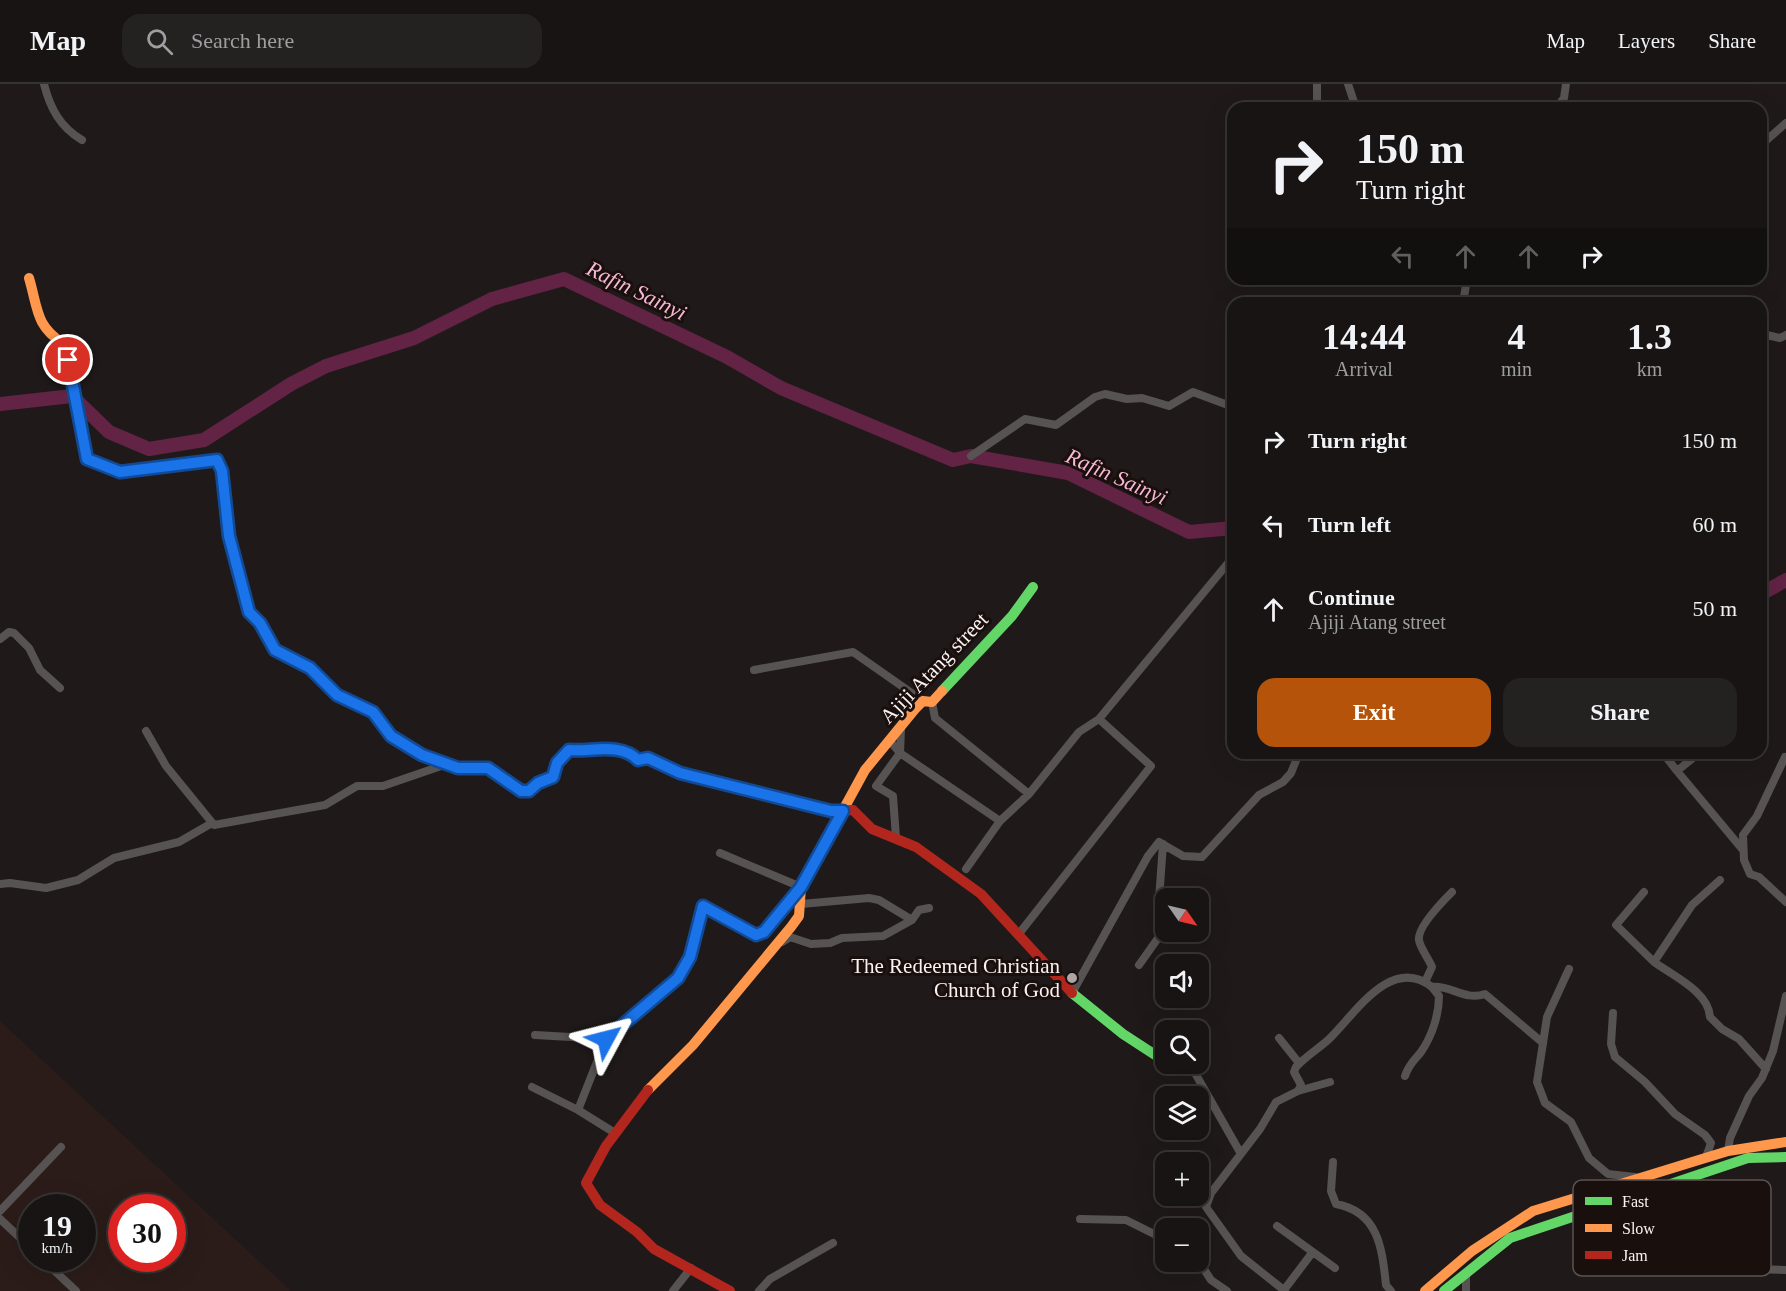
<!DOCTYPE html>
<meta charset="utf-8">
<style>
body{margin:0;font-family:"Times New Roman",serif;background:#242121;color:#f1f3f6;height:100vh;display:flex;flex-direction:column;font-size:22px;white-space:nowrap}
*{box-sizing:border-box;margin:0}
p{font-size:20px;color:#9e9ea0}
.icon{flex:none;width:33px;height:33px;fill:none;stroke:currentColor;stroke-width:2;stroke-linecap:round;stroke-linejoin:round}
.map{position:relative;flex:1;overflow:hidden}
.details{position:absolute;left:1227px;top:213px;width:540px;height:462px;display:flex;flex-direction:column;background:#171413;border-radius:18px;box-shadow:0 6px 24px #0002,0 0 0 2px #363333}
.details>*{flex:none}
.banner{position:absolute;left:1227px;top:18px;width:540px;height:183px;border-radius:18px;box-shadow:0 6px 24px #0002,0 0 0 2px #363333;background:#171413;color:#f1f3f6;overflow:hidden}
.needle{width:39px;rotate:124deg}
.tools{position:absolute;left:1155px;top:804px;display:grid;gap:12px}
.tools a{display:grid;place-items:center;width:54px;height:54px;border-radius:12px;background:#171413;box-shadow:0 6px 24px #0002,0 0 0 2px #363333;font-size:30px}
.speed{position:absolute;left:18px;top:1110px;display:flex;gap:12px;font-size:30px;font-weight:700;text-align:center}
.speed>*{display:grid;place-content:center;width:78px;height:78px;border-radius:50%;background:#171413;box-shadow:0 6px 24px #0002,0 0 0 2px #363333;line-height:1}
.speed small{font-size:15px;font-weight:400}
.speed .limit{border:9px solid #d22;background:#fff;color:#111}
.pin{position:absolute;display:grid;place-items:center;width:51px;height:51px;color:#fff;margin:-26px;border:3px solid #fff;border-radius:50%;box-shadow:0 2px 6px #0007}
.me{position:absolute;width:66px;margin:-33px;rotate:52deg;stroke-linejoin:round;filter:drop-shadow(0 0 4px #0008)}
.turn{display:flex;align-items:center;gap:21px;height:126px;padding:0 30px;font-size:27px}
.turn .icon{width:78px;height:78px;stroke-width:2.5}
.turn b{display:block;font-size:42px;line-height:51px}
.lanes{display:flex;align-items:center;height:57px;padding:0 30px;background:#0003;justify-content:center;gap:30px;direction:ltr}
.lanes .off{opacity:.35}
.eta{display:flex;justify-content:space-evenly;align-items:center;height:102px;text-align:center}
.eta b{font-size:36px;font-weight:700;line-height:42px}
.primary-button{display:flex;gap:12px;margin-top:auto;padding:12px 30px}
.primary-button a{flex:1;height:69px;border-radius:18px;background:#b45309;color:#fff;font-size:24px;font-weight:700;line-height:69px;text-align:center}
.primary-button a+a{background:#242121;color:#f1f3f6}
ul{padding:0;list-style:none}
li{display:flex;align-items:center;gap:18px;height:84px;padding:0 30px}
li div{flex:1}
li b{display:block;font-size:22px}
li em{font-style:normal}
header{display:flex;align-items:center;gap:36px;box-sizing:border-box;height:84px;padding:0 30px;background:#171413;border-bottom:2px solid #363333}
header strong{font-size:28px}
nav{display:flex;gap:33px;margin-inline-start:auto;font-size:21px}
.search{width:420px;height:54px;background:#242121;display:flex;align-items:center;gap:15px;box-sizing:border-box;padding:0 21px;border-radius:18px;color:#9e9ea0;font-size:22px}
.map>svg:first-child{display:block}
.built{fill:#2b1c19;fill-rule:evenodd}
.lines{fill:none;stroke-linecap:round;stroke-linejoin:round}
.river{stroke:#622345;stroke-width:14}
.street{stroke:#575352;stroke-width:8}
.fast{stroke:#63d668;stroke-width:10}
.slow{stroke:#ff974d;stroke-width:10}
.jam{stroke:#b3261e;stroke-width:10}
.route-casing{stroke:#114b97;stroke-width:15}
.route{stroke:#1a73e8;stroke-width:10}
.poi-dot{fill:#ada6a5;stroke:#190f0d;stroke-width:2}
.labels{text-anchor:middle;stroke-width:6;stroke-linejoin:round;paint-order:stroke}
.street-label{font-size:21px;fill:#faf2f1;stroke:#190f0d}
.poi-label{font-size:21px;fill:#faf2f1;stroke:#190f0d;text-anchor:end}
.water-label{font-size:22px;font-style:italic;fill:#f8b7d4;stroke:#190f0d}
.key{fill:#190f0d;stroke:#5c5351;stroke-width:1.5}
.key-label{font-size:16px;fill:#faf2f1}
</style>
<header>
<strong>Map</strong>
<div class="search"><svg class="icon" aria-label="search" viewBox="0 0 24 24"><circle cx="10" cy="10" r="6"/><path d="M15 15l6 6"/></svg>Search here</div>
<nav><a>Map</a><a>Layers</a><a>Share</a></nav>
</header>
<div class="map">
<svg width="1786" height="1207" viewBox="0 0 1786 1207">
<rect width="100%" height="100%" fill="#1f1a19"/>
<path class="built" d="M0,937L291,1207H0ZM32,1124H82V1174H32ZM122,1124H172V1174H122Z"/>
<g class="lines">
<path class="river" d="M0,320L72,312L109,348L149,365L204,356L291,300L326,282L414,254L492,215L564,195L727,273L781,304L953,376L971,372L1068,389L1189,448L1233,444
M1761,510L1786,496"/>
<path class="street" d="M44,0C50,24 60,43 82,56
M1317,0V24
M1348,0L1356,24
M1556,24L1564,14L1566,0
M1761,61L1786,39
M1463,219L1467,195
M1761,260L1767,251L1780,254L1786,251
M971,372L1025,335L1056,341L1095,313L1105,310L1127,315L1142,314L1169,322L1193,308L1225,320L1233,317
M0,555L9,548L14,549L29,564L40,586L60,604
M754,586L853,568L923,617
M932,618L935,634L1029,710
M146,647L166,682L214,741L325,721L357,702H383L444,681
M890,657L900,669L1000,737
M1663,669L1677,687
M1699,669L1677,687L1743,766
M1785,673L1757,732L1743,751L1744,776L1750,790L1759,793L1786,818
M896,754L893,712L876,702L900,669L901,645
M966,785L1000,737L1029,710L1079,648L1099,635L1233,473
M1720,796L1692,821L1654,878C1672,891 1709,908 1710,933L1722,945L1739,955L1766,985
M0,800L10,799L46,804L78,796L114,774L179,758L212,739
M1644,808L1616,841L1654,878
M801,820L869,814L879,816L912,836
M1018,851L1151,682L1099,635
M782,858L790,853L811,860L830,859L842,854L883,852L912,836L919,826L929,824
M1139,881L1161,850L1159,816L1163,760
M1569,885L1547,933L1537,998L1545,1019L1571,1038L1589,1074L1608,1090L1635,1093
M1425,898L1432,883C1429,875 1420,864 1419,856C1417,843 1444,816 1452,808
M1072,909L1148,772L1159,758L1183,772L1202,773L1259,711L1283,698L1291,689L1299,669
M1613,929L1611,960L1615,973L1645,998L1675,1030L1705,1051L1711,1059L1706,1073
M535,951L606,955L678,894L690,873L703,822L756,851L764,848L801,803L720,769
M1279,954L1299,979
M606,955L578,1026L615,1049
M1170,980L1195,989L1241,1070
M1405,992C1409,980 1414,977 1421,968C1432,952 1439,931 1439,912L1432,903
M532,1003L578,1026
M1298,1007L1330,998
M1728,1067L1730,1054L1749,1012L1762,994L1773,967L1786,912
M1333,1078L1331,1107L1336,1120C1379,1128 1382,1165 1386,1201L1391,1207
M1675,1099L1686,1145
M0,1127L61,1063
M0,1135L32,1165
M1080,1135L1126,1136L1166,1156
M1277,1142L1335,1184
M41,1174L76,1207
M1198,1176L1211,1196L1227,1207
M1748,1185L1786,1186
M1466,1192V1207
M1284,1206L1312,1169
M673,1207L691,1184
M759,1207L770,1195L833,1159
M1285,1207L1241,1172L1206,1123L1211,1109L1260,1045L1276,1018L1298,1007L1301,1001L1294,988L1296,983C1305,973 1318,965 1328,956C1354,932 1390,870 1432,903C1452,901 1464,917 1485,910L1543,959"/>
<path class="fast" d="M247,521L249,528L260,539L275,566L310,584L337,611L373,628L391,652L422,671L458,684H488L521,707H529L538,699L553,693L558,678
M942,607L1012,532L1033,503
M1072,909L1123,950L1166,978
M1444,1207L1510,1154L1748,1074L1786,1073"/>
<path class="slow" d="M29,194C38,224 35,242 64,260L87,375L120,388L217,376L222,387L229,452L247,521
M558,678L569,666C593,667 617,660 638,676L648,674L680,689L775,713
M648,1006L693,961L791,843L799,832L801,803L865,686L915,625L923,617L932,618L942,607
M1425,1207L1472,1167L1533,1127L1728,1067L1786,1058"/>
<path class="jam" d="M775,713L831,727L853,726L872,745L916,763L981,810L1072,909
M648,1006L606,1062L586,1099L600,1121L637,1148L654,1165L730,1207"/>
</g>
<g class="lines">
<g class="route-casing">
<path id="route" d="M68,276L87,375L120,388L217,376L222,387L229,452L249,528L260,539L275,566L310,584L337,611L373,628L391,652L422,671L458,684H488L521,707H529L538,699L553,693L557,679L569,666C591,668 620,658 638,676L648,674L680,689L831,727H843L801,803L764,848L756,851L703,822L690,873L678,894L606,955"/>
</g>
<use href="#route" class="route"/>
</g>
<circle class="poi-dot" cx="1072" cy="894" r="6"/>
<g class="labels">
<g class="street-label">
<text transform="translate(934 584) rotate(-46)" y="7">Ajiji Atang street</text>
</g>
<g class="poi-label">
<text x="1060" y="889">The Redeemed Christian<tspan x="1060" dy="24">Church of God</tspan></text>
</g>
<g class="water-label">
<text transform="translate(637 206) rotate(26)" y="8">Rafin Sainyi</text>
<text transform="translate(1117 392) rotate(24)" y="8">Rafin Sainyi</text>
</g>
</g>
<rect x="1573" y="1096" width="198" height="96" rx="9" class="key"/>
<rect x="1585" y="1113" width="27" height="8" fill="#63d668"/>
<rect x="1585" y="1140" width="27" height="8" fill="#ff974d"/>
<rect x="1585" y="1167" width="27" height="8" fill="#b3261e"/>
<g class="key-label">
<text x="1622" y="1123">Fast</text>
<text x="1622" y="1150">Slow</text>
<text x="1622" y="1177">Jam</text>
</g>
</svg>
<div class="tools">
<a><svg class="needle" viewBox="-14 -14 28 28"><path d="M0-13l5 13h-10z" fill="#e53935"/><path d="M0 13l5-13h-10z" fill="#9e9ea0"/></svg></a>
<a><svg class="icon" aria-label="sound" viewBox="0 0 24 24"><path d="M4 9h4l5-4v14l-5-4H4zM17 9q2 3 0 6"/></svg></a>
<a><svg class="icon" aria-label="search" viewBox="0 0 24 24"><circle cx="10" cy="10" r="6"/><path d="M15 15l6 6"/></svg></a>
<a><svg class="icon" aria-label="layers" viewBox="0 0 24 24"><path d="M12 4l9 5-9 5-9-5zM3 14l9 5 9-5"/></svg></a>
<a>+</a>
<a>−</a>
</div>
<div class="speed"><div>19<small>km/h</small></div><div class="limit">30</div></div>
<div class="pin" style="left:68px;top:276px;background:#d93025"><svg class="icon" aria-label="arrive" viewBox="0 0 24 24"><path d="M6 21V4h12l-3 4 3 4H6"/></svg></div>
<svg class="me" style="left:606px;top:955px" viewBox="-20 -20 40 40"><path d="M0-17L14 15 0 8-14 15z" fill="#1a73e8" stroke="#fff" stroke-width="4"/></svg>
<div class="banner">
<div class="turn"><svg class="icon" aria-label="right" viewBox="0 0 24 24"><path d="M7 20v-9h11M14 6l5 5-5 5"/></svg><div><b>150 m</b>Turn right</div></div>
<div class="lanes"><svg class="icon off" aria-label="left" viewBox="0 0 24 24"><path d="M17 20v-9H6M10 6l-5 5 5 5"/></svg><svg class="icon off" aria-label="ahead" viewBox="0 0 24 24"><path d="M12 20V5M6 11l6-6 6 6"/></svg><svg class="icon off" aria-label="ahead" viewBox="0 0 24 24"><path d="M12 20V5M6 11l6-6 6 6"/></svg><svg class="icon" aria-label="right" viewBox="0 0 24 24"><path d="M7 20v-9h11M14 6l5 5-5 5"/></svg></div>
</div>
<section class="details">
<div class="eta">
<div><b>14:44</b><p>Arrival</p></div>
<div><b>4</b><p>min</p></div>
<div><b>1.3</b><p>km</p></div>
</div>
<ul>
<li><svg class="icon" aria-label="right" viewBox="0 0 24 24"><path d="M7 20v-9h11M14 6l5 5-5 5"/></svg><div><b>Turn right</b></div><em>150 m</em></li>
<li><svg class="icon" aria-label="left" viewBox="0 0 24 24"><path d="M17 20v-9H6M10 6l-5 5 5 5"/></svg><div><b>Turn left</b></div><em>60 m</em></li>
<li><svg class="icon" aria-label="ahead" viewBox="0 0 24 24"><path d="M12 20V5M6 11l6-6 6 6"/></svg><div><b>Continue</b><p>Ajiji Atang street</p></div><em>50 m</em></li>
</ul>
<div class="primary-button"><a>Exit</a><a>Share</a></div>
</section>
</div>
